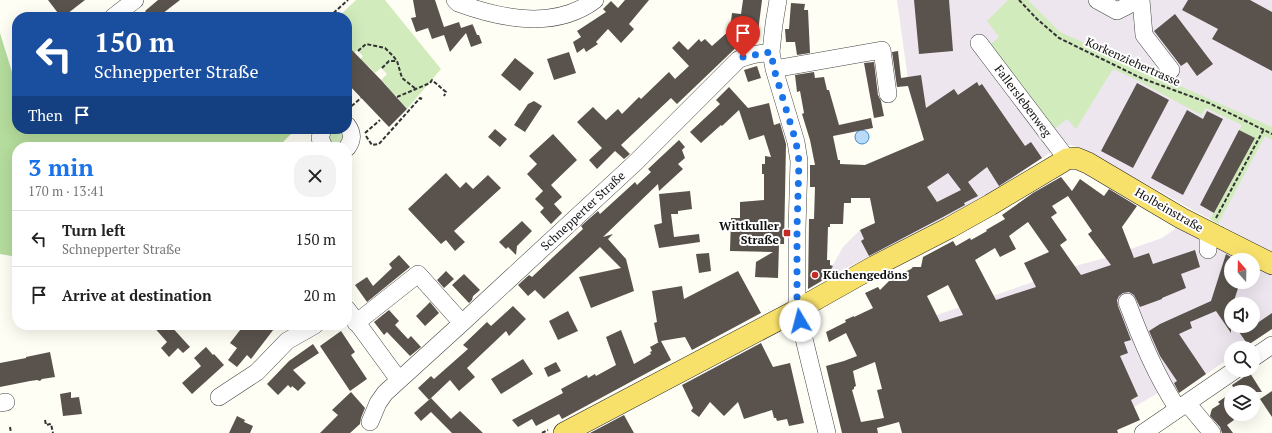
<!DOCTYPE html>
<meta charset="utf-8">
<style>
body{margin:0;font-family:"PT Serif",serif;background:#f2f2f2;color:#222;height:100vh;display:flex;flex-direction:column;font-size:15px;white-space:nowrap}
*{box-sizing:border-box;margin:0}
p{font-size:13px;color:#767676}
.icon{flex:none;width:22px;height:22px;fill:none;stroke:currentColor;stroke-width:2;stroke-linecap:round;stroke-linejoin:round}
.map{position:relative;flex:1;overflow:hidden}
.drawer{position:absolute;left:12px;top:142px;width:340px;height:188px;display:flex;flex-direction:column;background:#fff;border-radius:16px;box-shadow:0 4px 16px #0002}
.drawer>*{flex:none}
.hud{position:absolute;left:12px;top:12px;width:340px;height:122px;border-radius:16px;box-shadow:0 4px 16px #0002;background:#1a4fa0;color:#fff;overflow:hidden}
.needle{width:26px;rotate:340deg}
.buttons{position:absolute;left:1224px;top:253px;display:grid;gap:8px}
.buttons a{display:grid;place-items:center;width:36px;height:36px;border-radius:50%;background:#fff;box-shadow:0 4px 16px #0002;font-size:20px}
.pin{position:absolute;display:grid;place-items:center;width:34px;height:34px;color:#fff;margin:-41px -17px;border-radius:50% 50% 50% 0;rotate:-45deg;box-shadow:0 0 4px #0007}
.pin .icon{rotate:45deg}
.me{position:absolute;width:44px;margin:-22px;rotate:352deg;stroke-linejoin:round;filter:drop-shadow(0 0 3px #0008)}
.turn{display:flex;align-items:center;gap:14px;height:84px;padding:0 16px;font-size:18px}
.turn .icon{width:52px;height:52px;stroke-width:2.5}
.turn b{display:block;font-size:28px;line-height:34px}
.then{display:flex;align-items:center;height:38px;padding:0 16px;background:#0003;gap:8px;font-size:15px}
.round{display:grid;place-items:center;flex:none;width:42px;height:42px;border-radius:16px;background:#f2f2f2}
.summary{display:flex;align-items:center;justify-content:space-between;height:68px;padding:0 16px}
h1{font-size:24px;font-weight:600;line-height:30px;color:#1a73e8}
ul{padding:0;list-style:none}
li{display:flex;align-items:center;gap:12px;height:56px;padding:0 16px;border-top:1px solid #e0e0e0}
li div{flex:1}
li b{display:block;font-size:15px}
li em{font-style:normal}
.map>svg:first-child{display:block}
.industrial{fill:#eee6ef;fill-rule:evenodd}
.green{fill:#d1ebbd}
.forest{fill:#b4dc9c}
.water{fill:#b9dbf7;stroke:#3f8ace}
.building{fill:#5a534d;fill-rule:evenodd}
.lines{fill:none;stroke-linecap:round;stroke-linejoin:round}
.minor-casing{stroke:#444;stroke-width:18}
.major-casing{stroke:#222;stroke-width:22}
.path{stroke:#333;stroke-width:2;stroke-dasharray:4 2;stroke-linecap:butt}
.minor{stroke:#fff;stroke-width:17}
.major{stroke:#f8e16b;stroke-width:21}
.route{stroke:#1a73e8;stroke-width:7;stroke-dasharray:0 12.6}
.poi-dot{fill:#c32b27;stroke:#fff;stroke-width:1.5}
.labels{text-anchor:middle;stroke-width:4;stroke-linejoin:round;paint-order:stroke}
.street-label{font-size:12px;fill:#111;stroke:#fff}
.poi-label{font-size:12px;font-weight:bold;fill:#111;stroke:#fff;text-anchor:end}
</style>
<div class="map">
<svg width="1272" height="433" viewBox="0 0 1272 433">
<rect width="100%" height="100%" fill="#fffef5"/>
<path class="industrial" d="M897,0H1272V252L1189,208L1082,148L1070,145H1066L1061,146L1042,158L1000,187L946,217L825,279L843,247L860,230L875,223L864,166L924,140L910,94Z
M1179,226L1245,260H1231V282H1253V265L1272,275V329L1243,348H1231V357L1176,395L1170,386L1134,407L1140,420L1117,430L1118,433H902L928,318L1033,282L1075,266L1105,258L1162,238ZM1231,304H1253V326H1231Z"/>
<path class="green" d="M356,0H385L441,69L407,109L398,100L399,98L396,95L395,96L387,88L388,87L381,80L387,74L381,68L375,73L368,66L365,70L358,62L363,56L357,50L352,56L347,46V17H338Z
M1008,0H1028L1060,32L1272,127V140L1265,136L1218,224L1210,219L1255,138L1239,130L1242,125L1206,108L1201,115L1137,80L1113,69L1076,129L1067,119L1052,131L989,46L999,37L987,21Z
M329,129H343L345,132L340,146L333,147L329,145Z"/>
<path class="forest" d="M0,33L12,72L17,73V129H296L278,147H17V257L0,254Z"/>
<path class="water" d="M855 137a7 7 0 1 1 14 0a7 7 0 1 1-14 0Z"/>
<path class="building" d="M48,0H85L63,17H61Z
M158,0H180L158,17H150L145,11Z
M413,0H435L444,27L459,22L461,28L473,24L472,26L473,25L477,35H479L482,43L471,47L466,33L450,52L444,35L432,39L428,28L416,32L411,18L416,17Z
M625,0H649L629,24L634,29L621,43L608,29L596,42L598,44L586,52L584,48L577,53L573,42L581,37L577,31L606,12L603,9L611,1L618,8Z
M743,0H762L757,40L745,39L677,104L671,98L621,145L630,154L624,159L615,151L597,169L589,160L602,148L577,122L593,107L606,120L618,109L622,114L639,97L641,99L669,72L675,79L689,66L672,48L679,41L688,50L699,39L701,42L705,39L712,46L730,30L732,13L741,14Z
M914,0H949L953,51L919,54Z
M1188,0H1250L1272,12V71L1212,39L1218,29L1182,10Z
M791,3L805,4L804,10H808L810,53L797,55L795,42H786L785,29H789Z
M1175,14L1213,64L1197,76L1187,62L1181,66L1154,31Z
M347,45L381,80L407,109L389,127L347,83Z
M898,51L901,78L921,75L926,108L954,89L958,95L977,82L979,86L982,84L1025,146L1031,142L1042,158L999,186L987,167L968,182L978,196L964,203L965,205L943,217L869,256L861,241L864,239L860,230L875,223L870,198H851V203H844L843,224H830V227H828L827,260H830V265L833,266L825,279L808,289L809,219H814L815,187H810V165H815L810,140L802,114L804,113L800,91L797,92L795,75L814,72L815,78L824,77L827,90H829L839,125L871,118L873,128L833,136L838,160H840V164L865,165L924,140L908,86L897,87L892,52ZM948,173L961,190L937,202L927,187Z
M569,52L576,73L554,80L547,59Z
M515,58L534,73L520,91L501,75Z
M874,62L878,95L881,101L884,116L874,118L864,63Z
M757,66L761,78L748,82L744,70Z
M1137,83L1169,100L1133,168L1101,151Z
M729,87L748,108L769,103L774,125L780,123L786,144L784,244H779L778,278L755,277L756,262L773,252L730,251L731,218H740V202L764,200V174H762V164H765V156L771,157L764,135L749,140L739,110L722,126L721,125L701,143L690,132L720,104L716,100Z
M534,101L542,106L525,132L514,125L528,104Z
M1187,110L1203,119L1207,111L1223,119L1183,195L1151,178Z
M495,129L507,139L500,147L488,137Z
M1239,130L1255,138L1214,213L1200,205Z
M553,134L577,160L551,185L562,197L554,204L562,213L551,224L540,212L544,208L535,199L543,191L527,174L537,164L529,156Z
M679,140L685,147L682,150L685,158L678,164L683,169L659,191L658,184L603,237L613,234L608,239L626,259L634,291L591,308L579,277L621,268L600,247L544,299L535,290L528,296L518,285L529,275L532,277L551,259L583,229L581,226L598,211L600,214L635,182L637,185L651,172L648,169Z
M446,173L460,188L466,182L473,189L488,175L501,188L454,231L465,242L455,251L446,240L441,244L408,209Z
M1061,177L1072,191L1080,179L1104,196L1109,189L1137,206L1122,227L1134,258L1149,253L1153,264L1195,250L1200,267L1181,274L1186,288L1162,298V299L1140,307L1134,295L1129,292L1123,293L1119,296L1117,300L1118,306L1131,340L1124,342L1128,353L1120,356L1138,396L1131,400L1140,420L1117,430L1118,433H902L899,422L877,428L878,433H842L826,366L844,361L857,356L846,333L829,342L826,332L846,322L845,320L854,316V317L873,308L865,293L878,287L880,290L892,278L911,269L913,267H921L923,257L953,241L956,246L970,238L971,240L987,231L986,230L1005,219L1002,215L1033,193ZM1068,196L1092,231L1088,234L1111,265L1081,275L1060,245L1067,240L1051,217L1057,213L1052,206ZM1028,222L1049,252L1024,263L1036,287L996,300L975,260L995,248L1000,257L1016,249L1009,236ZM948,285L963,315L940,322L927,296ZM875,362L882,389L877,390L884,418L861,422L852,390L854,389V387L856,386L853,371Z
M690,191L692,209L678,211V214H671L674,237L699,234L700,242L659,248L654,225L662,223L659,194Z
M522,221L532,231L517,246L516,255L508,247L506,249L499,242Z
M709,253L711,271L699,273L696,254Z
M1226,254L1231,257V282H1240L1233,304H1231V333L1216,311L1190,322L1192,328L1179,334L1206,374L1179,393L1174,383L1177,381L1160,356L1149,331L1160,324L1211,301Z
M399,255L410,267L367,302L355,285L367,277L373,286L392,268L389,264Z
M446,271L454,279L444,288L437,280Z
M738,271L761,313L692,350L685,337L661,341L671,360L562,419L559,414L536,426L532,419L518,427L512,420L563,393L561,389L587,375L588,378L595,374L596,376L616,365L606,337L621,330L634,364L651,354L650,352L652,351L650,347L659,342H658L654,323L657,322L652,291L682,286L684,299Z
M464,274L480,290L473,296L472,300L469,303L452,285Z
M430,302L439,313L425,326L416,316Z
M513,306L526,319L509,336L506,331L467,368L475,377L459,391L450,380L429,400L418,388L431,376L434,379L468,349L463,345L487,322L491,326Z
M389,310L399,321L395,325L408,339L411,336L421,347L410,356L387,332L384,335L374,322Z
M568,311L578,331L558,340L549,321Z
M1272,313V329L1248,345L1235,326H1253Z
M152,325H170L190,347L183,353L178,348L169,357L161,348L167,342Z
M244,325H277L251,359L247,355L237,367L228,360L237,348L230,343Z
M341,331L355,352L351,355L367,379L350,391L320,346Z
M761,343L773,367L790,363L804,423L789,426L787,419L777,421L776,418H774L772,410L744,419L738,402L724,416L710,402L699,417L691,411L693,408L682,385Z
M313,344L319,353L293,370L306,383L298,391L292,386L291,388L288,385L278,395L267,384L289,361Z
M206,347L213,355L214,354L224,365L192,394L182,383L201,366L194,358Z
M50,352L55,377L42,379L40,381L37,380L30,381L0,387V363L26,358V357Z
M523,359L533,374L501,394L491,379Z
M556,362L561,371L548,377L544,368Z
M1250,373L1262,392H1236L1232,385Z
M1272,391V417L1260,399Z
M71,392V398L79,397L82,414L63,416L60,394Z
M351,392L365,408L361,418L360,424L350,433H320L338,415L332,410Z
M1231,393V407L1227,410L1234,420L1227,425L1233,433H1222L1220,427L1210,416L1211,412L1212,409L1220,404L1218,402Z
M431,398L451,419L460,411L483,433H452L431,412L421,421L414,413Z
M624,415L634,433H590Z
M237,416L245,420L244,422L253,426L250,433H229Z"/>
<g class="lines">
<g class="minor-casing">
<path id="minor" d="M455,0L458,3C502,19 555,30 595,0
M778,0L774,24L771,52L774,69L796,142L799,161L797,229V310L827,433
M1097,0L1117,11L1127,6L1136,0
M1141,0L1144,35L1171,70
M113,17L135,0
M979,43L1067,159
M774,69L882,50L888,94
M347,125C353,133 353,140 347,148
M323,129L320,138L324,147
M1208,250V233
M1127,302C1141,339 1156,376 1178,409
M347,309L399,380
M356,323L418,274L462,323
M1253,358L1272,345
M219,397L257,372L287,341L315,325
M0,403L6,402
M1187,403L1212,433
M370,422L378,403L385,393L462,323L636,162L738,60C748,54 760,54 771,52
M1143,433L1235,370"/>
</g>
<g class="major-casing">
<path id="major" d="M564,433L797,310L875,266L949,228L990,205L1067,159L1076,158L1088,163L1181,218L1272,264"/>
</g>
<path class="path" d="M1019,0L1037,19L1059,38L1141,78L1209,103L1272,134
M329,17L348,0
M358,51L366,44L385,48L393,56L397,61L402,78L416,89
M382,68L389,61H397
M397,97L430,83L432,80L446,92L444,96
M347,110L361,98
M365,133L380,120
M366,136L372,145L379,144L420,98L422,99
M1216,218L1264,129
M45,420L46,425L51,424L53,433
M10,427L11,433
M542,433L548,430"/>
<use href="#minor" class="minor"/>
<use href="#major" class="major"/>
</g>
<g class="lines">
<path class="route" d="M743,57L771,52L774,69L796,142L799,161L797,229V310L800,321"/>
</g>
<g class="poi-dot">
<rect x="783" y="229" width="8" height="8" rx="2"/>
<circle cx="815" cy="275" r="4"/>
</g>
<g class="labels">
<g class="street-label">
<text transform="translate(1133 62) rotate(24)" y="4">Korkenziehertrasse</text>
<text transform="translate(1023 101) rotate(53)" y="4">Fallerslebenweg</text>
<text transform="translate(1169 210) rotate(30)" y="4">Holbeinstraße</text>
<text transform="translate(583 211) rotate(-43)" y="4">Schnepperter Straße</text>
</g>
<g class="poi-label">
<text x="779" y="230">Wittkuller<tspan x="779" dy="14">Straße</tspan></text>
<text x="823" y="279" text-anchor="start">Küchengedöns</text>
</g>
</g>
</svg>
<div class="buttons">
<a><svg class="needle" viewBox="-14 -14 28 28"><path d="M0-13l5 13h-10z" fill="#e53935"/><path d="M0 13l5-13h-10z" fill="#767676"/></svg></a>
<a><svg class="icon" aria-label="sound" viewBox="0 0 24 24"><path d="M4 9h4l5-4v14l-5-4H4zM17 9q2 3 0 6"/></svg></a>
<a><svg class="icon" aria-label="search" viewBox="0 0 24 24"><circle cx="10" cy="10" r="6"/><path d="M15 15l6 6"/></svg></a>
<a><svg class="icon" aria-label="layers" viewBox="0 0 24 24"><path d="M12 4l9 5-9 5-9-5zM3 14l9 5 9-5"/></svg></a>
</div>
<div class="pin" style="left:743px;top:57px;background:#d93025"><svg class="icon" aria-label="arrive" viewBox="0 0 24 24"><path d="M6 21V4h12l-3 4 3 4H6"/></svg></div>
<svg class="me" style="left:800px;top:321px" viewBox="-20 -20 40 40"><circle r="19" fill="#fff"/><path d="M0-13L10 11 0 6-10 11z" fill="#1a73e8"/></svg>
<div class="hud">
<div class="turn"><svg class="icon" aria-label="left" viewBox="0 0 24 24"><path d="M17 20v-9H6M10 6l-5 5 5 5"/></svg><div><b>150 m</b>Schnepperter Straße</div></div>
<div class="then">Then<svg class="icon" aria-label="arrive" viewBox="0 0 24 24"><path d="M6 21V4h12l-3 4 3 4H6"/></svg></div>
</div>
<section class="drawer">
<div class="summary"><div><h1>3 min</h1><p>170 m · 13:41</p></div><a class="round"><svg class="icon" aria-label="close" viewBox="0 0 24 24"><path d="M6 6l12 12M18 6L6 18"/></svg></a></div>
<ul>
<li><svg class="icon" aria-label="left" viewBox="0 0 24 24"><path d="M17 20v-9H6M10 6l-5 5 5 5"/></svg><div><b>Turn left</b><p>Schnepperter Straße</p></div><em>150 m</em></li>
<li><svg class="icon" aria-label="arrive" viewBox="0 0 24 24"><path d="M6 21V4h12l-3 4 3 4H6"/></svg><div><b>Arrive at destination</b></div><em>20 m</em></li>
</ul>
</section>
</div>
